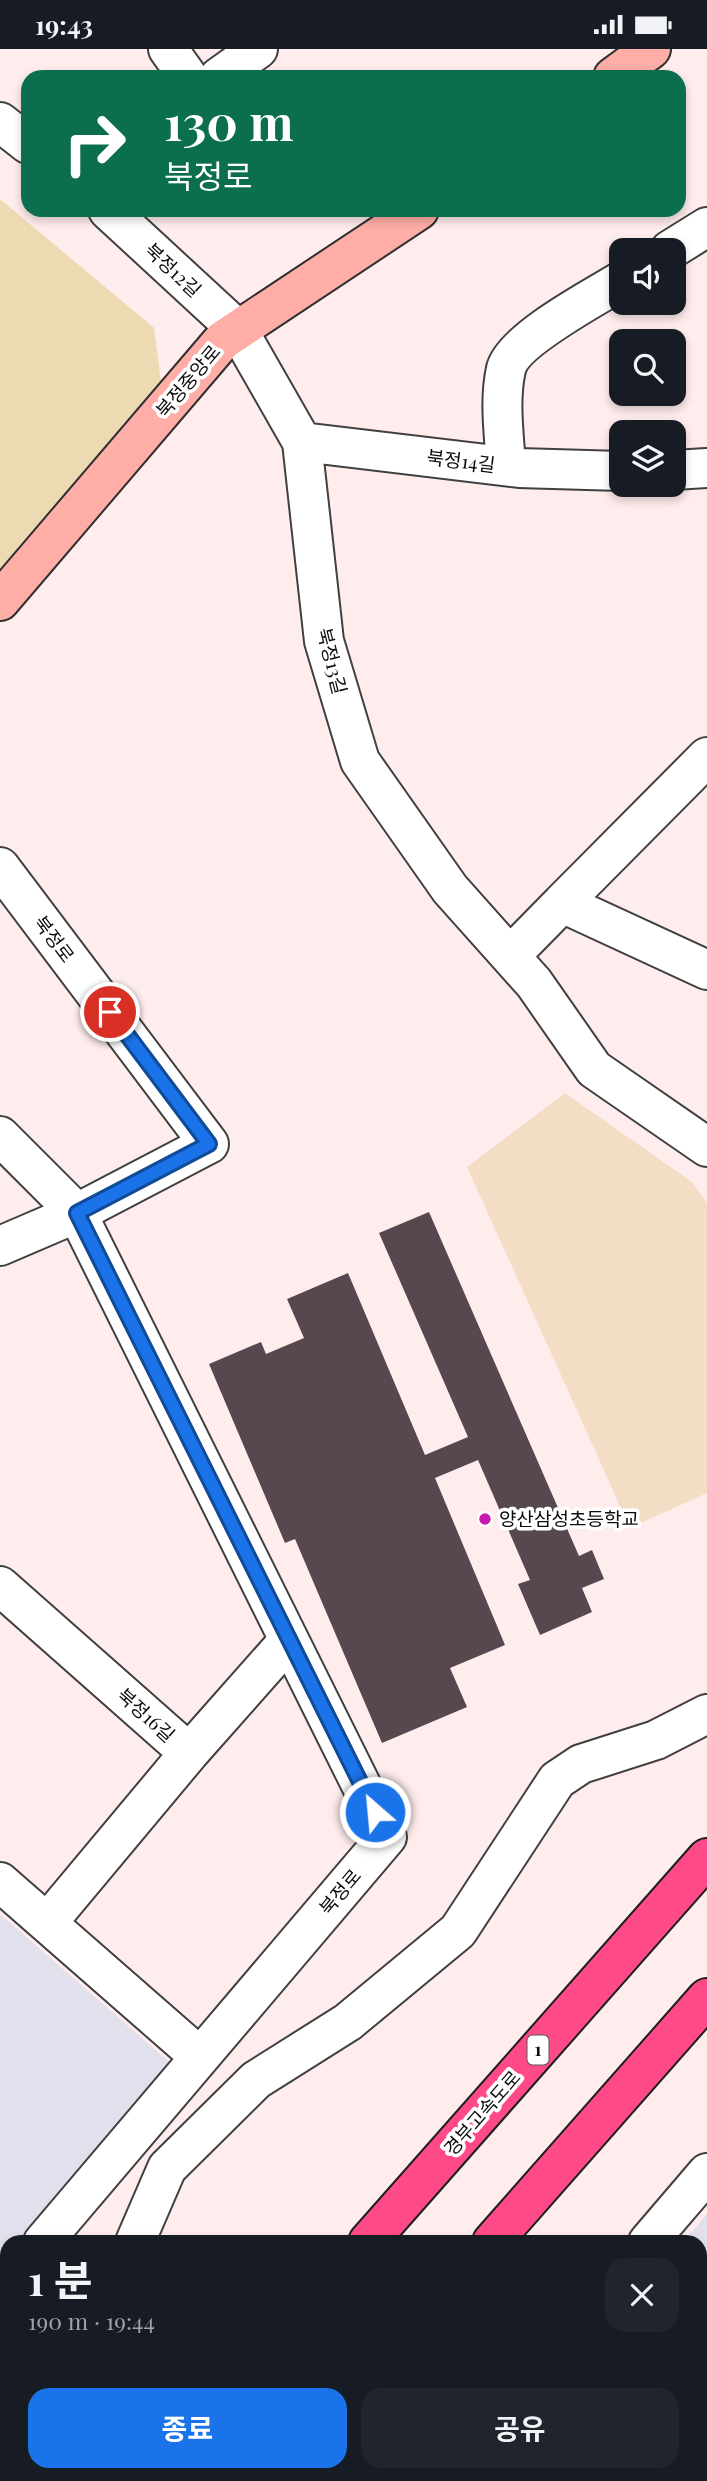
<!DOCTYPE html>
<html lang="ko">
<meta charset="utf-8">
<style>
body{margin:0;font-family:"Playfair Display","Noto Sans KR",serif;background:#20242c;color:#f1f3f6;height:100vh;display:flex;flex-direction:column;font-size:26px;white-space:nowrap}
*{box-sizing:border-box;margin:0}
p{font-size:23px;color:#9ea1a6}
.icon{flex:none;width:38px;height:38px;fill:none;stroke:currentColor;stroke-width:2;stroke-linecap:round;stroke-linejoin:round}
.map{position:relative;flex:1;overflow:hidden}
.side{position:absolute;left:0px;top:2186px;width:707px;height:247px;display:flex;flex-direction:column;background:#171b24;border-radius:21px 21px 0 0;box-shadow:0 4px 10px #0003}
.side>*{flex:none}
.hud{position:absolute;left:21px;top:21px;width:665px;height:147px;border-radius:21px;box-shadow:0 4px 10px #0003;background:#0b6e4f;color:#fff;overflow:hidden}
.tools{position:absolute;left:609px;top:189px;display:grid;gap:14px}
.tools a{display:grid;place-items:center;width:77px;height:77px;border-radius:14px;background:#171b24;box-shadow:0 4px 10px #0003;font-size:35px}
.pin{position:absolute;display:grid;place-items:center;width:60px;height:60px;color:#fff;margin:-30px;border:4px solid #fff;border-radius:50%;box-shadow:0 2px 7px #0007}
.me{position:absolute;width:77px;margin:-38px;rotate:333deg;stroke-linejoin:round;filter:drop-shadow(0 0 5px #0008)}
.turn{display:flex;align-items:center;gap:24px;height:147px;padding:0 28px;font-size:32px}
.turn .icon{width:91px;height:91px;stroke-width:2.5}
.turn b{display:block;font-size:49px;line-height:60px}
.round{display:grid;place-items:center;flex:none;width:74px;height:74px;border-radius:21px;background:#20242c}
.head{display:flex;align-items:center;justify-content:space-between;height:119px;padding:0 28px}
h1{font-size:42px;font-weight:700;line-height:52px}
.primary-button{display:flex;gap:14px;margin-top:auto;padding:14px 28px}
.primary-button a{flex:1;height:80px;border-radius:21px;background:#1a73e8;color:#fff;font-size:28px;font-weight:700;line-height:80px;text-align:center}
.primary-button a+a{background:#20242c;color:#f1f3f6}
.status{display:flex;justify-content:space-between;align-items:center;height:49px;padding:0 35px;background:#171b24;direction:ltr}
.status svg{height:19px;fill:currentColor}
.map>svg:first-child{display:block}
.industrial{fill:#e1e0ec}
.green{fill:#eddab2}
.pitch{fill:#f3dec5}
.building{fill:#56484e}
.lines{fill:none;stroke-linecap:round;stroke-linejoin:round}
.street-casing{stroke:#404040;stroke-width:42}
.secondary-casing{stroke:#2f2f2f;stroke-width:42}
.highway-casing{stroke:#1e1e1e;stroke-width:42}
.street{stroke:#fff;stroke-width:38}
.secondary{stroke:#ffaea7;stroke-width:38}
.highway{stroke:#ff4a8a;stroke-width:38}
.route-casing{stroke:#114b97;stroke-width:18}
.route{stroke:#1a73e8;stroke-width:12}
.poi-dot{fill:#c918b0;stroke:#fff;stroke-width:2.5}
.labels{text-anchor:middle;stroke-width:7;stroke-linejoin:round;paint-order:stroke}
.shield{fill:#fff;stroke:#565656;stroke-width:2}
.shield-label{font-size:18px;font-weight:bold;fill:#0d0d0d}
.street-label{font-size:19px;fill:#0d0d0d;stroke:#fff}
.poi-label{font-size:19px;fill:#0d0d0d;stroke:#fff;text-anchor:start}
</style>
<div class="status"><b>19:43</b><svg viewBox="0 0 49 12"><path d="M0 12V9h3v3zM5 12V6h3v6zM10 12V3h3v9zM15 12V0h3v12zM26 1h20v11H26zM47 4h2v5h-2z"/></svg></div>
<div class="map">
<svg width="707" height="2432" viewBox="0 0 707 2432">
<rect width="100%" height="100%" fill="#ffecec"/>
<path class="industrial" d="M0,1865L199,2039L70,2193H7V2268L0,2276Z
M707,2165V2432H476L482,2426H700V2193H683Z"/>
<path class="green" d="M0,150L154,279L161,333L0,526Z"/>
<path class="pitch" d="M565,1044L692,1133L707,1154V1444L630,1479L467,1118Z"/>
<path class="building" d="M429,1163L579,1507L592,1501L604,1530L582,1539L592,1563L540,1586L518,1535L530,1531L478,1411L435,1429L505,1596L450,1619L467,1658L382,1694L295,1490L285,1494L209,1315L261,1293L266,1305L304,1289L287,1250L348,1224L425,1406L468,1388L379,1184Z"/>
<g class="lines">
<g class="street-casing">
<path id="street" d="M168,0L188,28
M219,28L258,0
M0,73L28,95
M108,161L238,281L302,393L324,592L360,712L450,840L534,934L594,1020L707,1098
M670,201L707,178
M302,393L519,419L621,422
M506,417C504,385 499,351 506,320C513,291 595,248 621,232
M674,421L707,419
M0,818L209,1095L77,1164L387,1788L43,2193
M562,854L707,708
M510,907L562,854L707,921
M0,1087L77,1164L0,1197
M0,1537L189,1704
M0,1833L200,2008
M47,1874L189,1704L289,1591
M135,2193L167,2119L256,2031L348,1973L458,1882L557,1731L581,1715L656,1691L707,1665
M648,2193L707,2124
M0,2243L7,2235
M0,2334L7,2330
M443,2432L448,2426"/>
</g>
<g class="secondary-casing">
<path id="secondary" d="M613,28L651,0
M0,552L223,291L419,161"/>
</g>
<g class="highway-casing">
<path id="highway" d="M368,2193L707,1809
M492,2193L707,1949
M157,2432L163,2426
M280,2432L286,2426"/>
</g>
<use href="#street" class="street"/>
<use href="#secondary" class="secondary"/>
<use href="#highway" class="highway"/>
</g>
<g class="lines">
<g class="route-casing">
<path id="route" d="M110,963L209,1095L77,1164L375,1763"/>
</g>
<use href="#route" class="route"/>
</g>
<circle class="poi-dot" cx="485" cy="1470" r="7"/>
<g class="labels">
<rect class="shield" x="527.5" y="1986.5" width="21" height="29" rx="5"/>
<g class="shield-label">
<text x="538" y="2007">1</text>
</g>
<g class="street-label">
<text transform="translate(173 221) rotate(43)" y="7">북정12길</text>
<text transform="translate(188 332) rotate(-50)" y="7">북정중앙로</text>
<text transform="translate(461 412) rotate(7)" y="7">북정14길</text>
<text transform="translate(332 612) rotate(76)" y="7">북정13길</text>
<text transform="translate(54 890) rotate(53)" y="7">북정로</text>
<text transform="translate(146 1666) rotate(42)" y="7">북정16길</text>
<text transform="translate(340 1843) rotate(-50)" y="7">북정로</text>
<text transform="translate(482 2064) rotate(-49)" y="7">경부고속도로</text>
</g>
<g class="poi-label">
<text x="499" y="1477">양산삼성초등학교</text>
</g>
</g>
</svg>
<div class="tools">
<a><svg class="icon" aria-label="sound" viewBox="0 0 24 24"><path d="M4 9h4l5-4v14l-5-4H4zM17 9q2 3 0 6"/></svg></a>
<a><svg class="icon" aria-label="search" viewBox="0 0 24 24"><circle cx="10" cy="10" r="6"/><path d="M15 15l6 6"/></svg></a>
<a><svg class="icon" aria-label="layers" viewBox="0 0 24 24"><path d="M12 4l9 5-9 5-9-5zM3 14l9 5 9-5"/></svg></a>
</div>
<div class="pin" style="left:110px;top:963px;background:#d93025"><svg class="icon" aria-label="arrive" viewBox="0 0 24 24"><path d="M6 21V4h12l-3 4 3 4H6"/></svg></div>
<svg class="me" style="left:375px;top:1763px" viewBox="-20 -20 40 40"><circle r="17" fill="#1a73e8" stroke="#fff" stroke-width="3"/><path d="M0-11L8 9 0 5-8 9z" fill="#fff"/></svg>
<div class="hud">
<div class="turn"><svg class="icon" aria-label="right" viewBox="0 0 24 24"><path d="M7 20v-9h11M14 6l5 5-5 5"/></svg><div><b>130 m</b>북정로</div></div>
</div>
<section class="side">
<div class="head"><div><h1>1 분</h1><p>190 m · 19:44</p></div><a class="round"><svg class="icon" aria-label="close" viewBox="0 0 24 24"><path d="M6 6l12 12M18 6L6 18"/></svg></a></div>
<div class="primary-button"><a>종료</a><a>공유</a></div>
</section>
</div>
